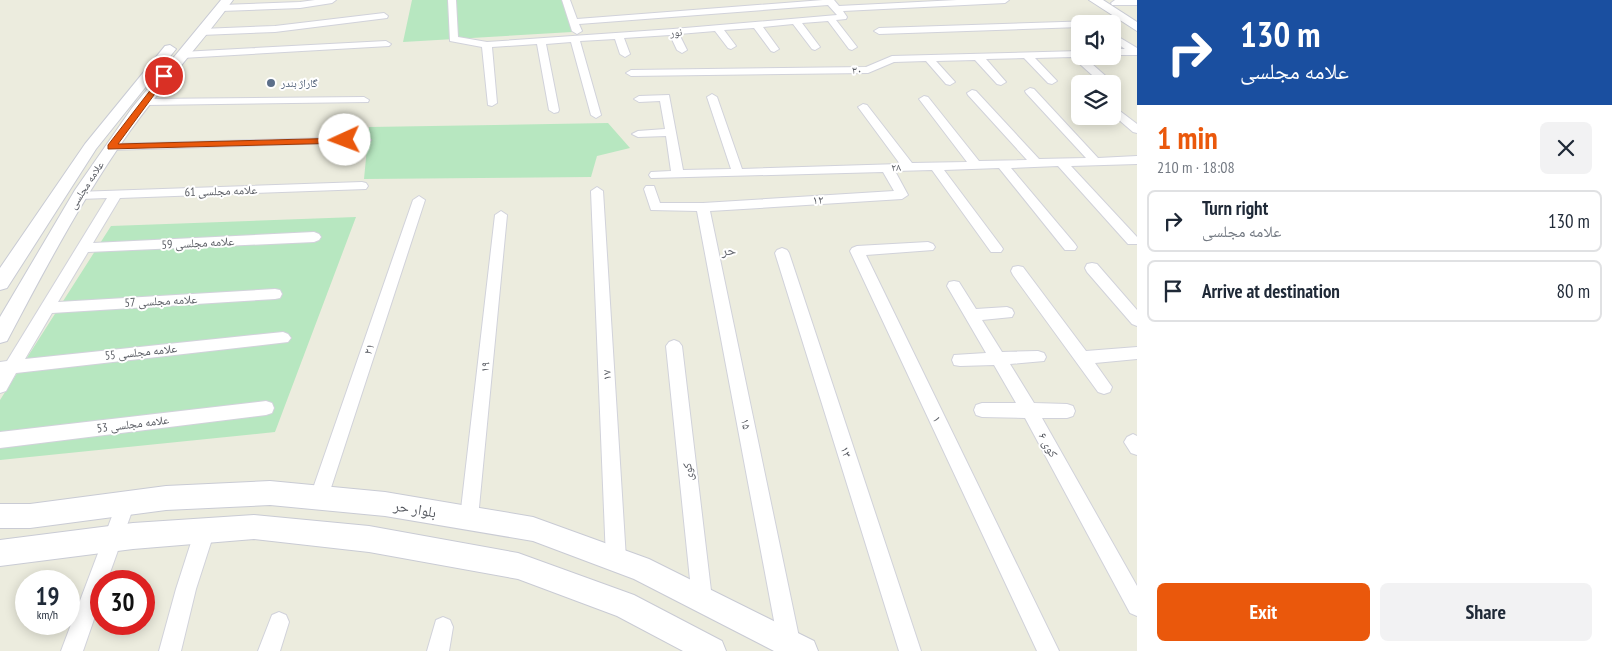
<!DOCTYPE html>
<meta charset="utf-8">
<style>
body{margin:0;font-family:"PT Sans Narrow","Noto Naskh Arabic",sans-serif;background:#f2f2f3;color:#1f2937;height:100vh;display:flex;flex-direction:column;font-size:19px;white-space:nowrap}
*{box-sizing:border-box;margin:0}
p{font-size:16px;color:#747a83}
.icon{flex:none;width:28px;height:28px;fill:none;stroke:currentColor;stroke-width:2;stroke-linecap:round;stroke-linejoin:round}
.map{position:relative;flex:1;overflow:hidden}
.drawer{display:flex;flex-direction:column;background:#fff;width:475px}
.drawer>*{flex:none}
.top-card{background:#1a4fa0;color:#fff;overflow:hidden}
.buttons{position:absolute;left:1071px;top:15px;display:grid;gap:10px}
.buttons a{display:grid;place-items:center;width:50px;height:50px;border-radius:8px;background:#fff;box-shadow:0 2px 12px #0003;font-size:25px}
.speed{position:absolute;left:15px;top:570px;display:flex;gap:10px;font-size:25px;font-weight:700;text-align:center}
.speed>*{display:grid;place-content:center;width:65px;height:65px;border-radius:50%;background:#fff;box-shadow:0 2px 12px #0003;line-height:1}
.speed small{font-size:12px;font-weight:400}
.speed .limit{border:8px solid #d22;background:#fff;color:#111}
.pin{position:absolute;display:grid;place-items:center;width:42px;height:42px;color:#fff;margin:-21px;border:2px solid #fff;border-radius:50%;box-shadow:0 1px 5px #0007}
.me{position:absolute;width:55px;margin:-28px;rotate:268deg;stroke-linejoin:round;filter:drop-shadow(0 0 4px #0008)}
.turn{display:flex;align-items:center;gap:18px;height:105px;padding:0 20px;font-size:22px}
.turn .icon{width:65px;height:65px;stroke-width:2.5}
.turn b{display:block;font-size:35px;line-height:42px}
.round{display:grid;place-items:center;flex:none;width:52px;height:52px;border-radius:8px;background:#f2f2f3}
.headline{display:flex;align-items:center;justify-content:space-between;height:85px;padding:0 20px}
h1{font-size:30px;font-weight:800;line-height:38px;color:#ea580c}
.primary-button{display:flex;gap:10px;margin-top:auto;padding:10px 20px}
.primary-button a{flex:1;height:58px;border-radius:8px;background:#ea580c;color:#fff;font-size:20px;font-weight:800;line-height:58px;text-align:center}
.primary-button a+a{background:#f2f2f3;color:#1f2937}
ul{padding:0;list-style:none}
li{display:flex;align-items:center;gap:15px;height:62px;margin:0 10px 8px;padding:0 10px;border:2px solid #e0e1e3;border-radius:8px}
li div{flex:1}
li b{display:block;font-size:19px}
li em{font-style:normal}
main{display:flex;flex:1;min-height:0}
.map>svg:first-child{display:block}
.green{fill:#b7e7c0}
.lines{fill:none;stroke-linecap:round;stroke-linejoin:round}
.street-casing{stroke:#d1d2da;stroke-width:2}
.secondary-casing{stroke:#c9cbd4;stroke-width:2}
.street{fill:#fff;fill-rule:evenodd}
.secondary{fill:#fff;fill-rule:evenodd}
.route{fill:#ea580c;stroke:#983908}
.service-dot{fill:#5c6f8a;stroke:#fff;stroke-width:2}
.labels{text-anchor:middle;stroke-width:4;stroke-linejoin:round;paint-order:stroke}
.far-street-label{font-size:11px;fill:#575a61;stroke:#fff}
.far-service-label{font-size:11px;fill:#4e5e75;stroke:#fff;text-anchor:start}
.street-label{font-size:12px;fill:#575a61;stroke:#fff}
.neighbourhood-label{font-size:14px;fill:#686b73;stroke:#fff}
.near-street-label{font-size:15px;fill:#575a61;stroke:#fff}
</style>
<main>
<div class="map">
<svg width="1137" height="651" viewBox="0 0 1137 651">
<rect width="100%" height="100%" fill="#ececde"/>
<path class="green" d="M412,0H562L572,32L403,42Z
M608,123L630,148L597,156L591,177L364,179L369,127Z
M356,217L275,432L0,460V400L111,226Z"/>
<g class="lines">
<g class="street-casing">
<path id="street" d="M315,0H336L332,3L300,8L221,11L217,8L221,5L300,2Z
M448,0H456L458,37L487,42L673,29L837,15L828,5L579,24L582,31L577,34L572,31L562,0H570L577,19L823,0H834L839,6L957,0H1009L1005,3L843,11L847,17L846,19L836,20L857,47L852,50L849,49L828,21L802,23L820,47L815,50L812,49L793,24L763,27L779,49L774,52L771,51L754,28L724,30L736,46L731,49L728,48L715,31L679,34L687,50L682,53L677,50L670,35L624,38L630,54L625,57L620,54L615,39L580,41L601,115L596,118L591,115L571,42L546,44L559,110L558,112L554,113L549,110L537,44L492,47L497,103L492,106L488,105L482,47L450,41Z
M1115,0H1137V5H1112L1111,3Z
M384,13L388,16L387,18L275,32L201,35L196,32L201,29L275,26Z
M1093,21L1097,24H1080V27L879,34L874,31L879,28Z
M1112,33L1137,48V55H1112V49H1125L1112,40Z
M386,41L391,44L389,46L182,58L177,55L182,52Z
M1080,51V56H1083L1109,79V83H1101L1072,57L1035,58L1057,81L1052,84L1048,83L1024,58L986,59L1006,82L1001,85L997,84L975,60L936,61L955,82L950,85L946,84L926,61L894,62L868,73L631,76L626,73L631,70L866,67L892,56Z
M1030,88L1034,89L1098,158L1137,156V164L1071,166L1137,237V244H1128L1058,166L1011,168L1075,244L1077,247L1075,250H1065L999,168L944,170L1001,246L1003,249L1001,252H991L932,170L895,171L908,195L902,199L710,211L800,642L796,649L793,651L782,649L778,642L697,211L651,210L644,189L646,186H654L660,203H703L894,191L883,172L651,178L649,175L651,172L671,171L666,136L638,137L632,134L638,131L665,129L660,101L639,102L634,99L639,96L669,95L683,170L731,169L707,97L712,94L717,97L742,169L900,164L858,107L863,104L867,105L912,163L967,162L919,99L924,96L928,97L979,161L1027,160L968,95L967,93L972,90L976,91L1039,159L1086,158L1026,93L1025,91Z
M364,97L369,100L368,102L146,105L141,102L146,99Z
M1112,105L1137,124V133L1133,132L1112,114Z
M365,137L371,140L369,142L111,150L105,147L111,144Z
M362,182L366,183L368,186L366,189L120,198L93,243L314,232L319,234L321,237L319,240L314,242L88,252L58,302L275,289L280,290L282,294L280,298L275,299L52,313L25,359L283,332L288,334L291,338L288,342L16,373L6,391L0,393V362L7,361L107,198L80,199L74,195L76,192Z
M597,187L603,191L626,559L623,566L616,569L609,566L606,559L591,191Z
M419,196L425,200L328,497L325,503L319,506L313,503L310,497L413,200Z
M501,211L507,215L478,518L476,524L469,527L462,524L460,518L495,215Z
M928,242L933,244L935,247L933,250L866,255L1059,651H1037L850,251L852,248L857,246Z
M782,248L787,250L789,253L921,651H899L775,253L777,250Z
M1092,263L1097,264L1137,310V326L1132,324L1087,272L1085,268L1087,264Z
M1018,266L1023,267L1086,351L1137,347V359L1095,363L1112,387L1110,392L1104,394L1098,392L1013,275L1011,271L1013,267Z
M954,281L959,282L976,309L1007,307L1012,309L1014,313L1012,317L982,320L1002,352L1038,351L1044,353L1046,357L1044,361L1010,364L1034,403L1067,404L1073,406L1075,411L1073,416L1067,418H1042L1137,586V616L1130,613L1025,418L982,417L976,415L974,410L976,405L982,403H1016L994,365L960,366L954,365L952,360L954,355L986,353L947,286L949,282Z
M674,340L679,342L682,346L712,599L709,606L702,609L695,606L692,599L666,346L669,342Z
M266,401L272,403L274,408L272,413L266,415L0,448V432Z
M1133,434L1137,436V455L1131,453L1124,442L1127,437Z
M126,494L133,497L135,503L107,581H101V599L83,651H61L117,503L119,497Z
M205,521L212,523L215,530L196,589L181,651H159L176,589L195,530L198,523Z
M279,612L286,615L289,622L280,651H258L272,615Z
M443,617L450,620L453,627L449,651H427L436,620Z"/>
</g>
<g class="secondary-casing">
<path id="secondary" d="M221,0H233C200,45 162,86 130,131C83,197 45,269 7,341L0,343V317L75,190L132,108Z
M1089,0H1103L1137,22V31Z
M170,45L176,49L96,149L7,288L0,290V268L85,144L165,46Z
M270,481L385,492L533,517L649,559L814,641L818,651H774L634,579L533,541L385,516L270,505L166,510L30,528H0V504H30L166,486Z
M254,515L369,526L518,553L634,595L722,641L726,651H683L617,616L518,579L369,552L254,539L133,549L0,566V540L133,523Z"/>
</g>
<use href="#street" class="street"/>
<use href="#secondary" class="secondary"/>
</g>
<path class="route" d="M162,75L168,76L118,144L345,138L349,140L345,143L108,149V145Z"/>
<circle class="service-dot" cx="271" cy="83" r="5"/>
<g class="labels">
<g class="far-street-label">
<text transform="translate(676 32) rotate(-5)" y="4">نور</text>
<text x="857" y="74">۳۰</text>
<text transform="translate(896 167) rotate(-2)" y="4">۲۸</text>
<text transform="translate(86 185) rotate(-57)" y="4">علامه مجلسی</text>
</g>
<g class="far-service-label">
<text x="281" y="87">گاراژ بندر</text>
</g>
<g class="street-label">
<text transform="translate(221 191) rotate(-2)" y="4">علامه مجلسی 61</text>
<text transform="translate(818 200) rotate(-3)" y="4">۱۲</text>
<text transform="translate(198 243) rotate(-3)" y="4">علامه مجلسی 59</text>
<text transform="translate(161 301) rotate(-3)" y="4">علامه مجلسی 57</text>
<text transform="translate(369 349) rotate(-71)" y="4">۲۱</text>
<text transform="translate(141 352) rotate(-6)" y="4">علامه مجلسی 55</text>
<text transform="translate(485 367) rotate(-84)" y="4">۱۹</text>
<text transform="translate(607 375) rotate(-93)" y="4">۱۷</text>
<text transform="translate(937 419) rotate(65)" y="4">۱</text>
<text transform="translate(133 424) rotate(-7)" y="4">علامه مجلسی 53</text>
<text transform="translate(746 424) rotate(79)" y="4">۱۵</text>
<text transform="translate(1048 445) rotate(61)" y="4">کوی ۶</text>
<text transform="translate(846 452) rotate(72)" y="4">۱۳</text>
<text transform="translate(688 472) rotate(-96)" y="4">کوی</text>
</g>
<g class="neighbourhood-label">
<text x="729" y="255">حر</text>
</g>
<g class="near-street-label">
<text transform="translate(415 509) rotate(10)" y="5">بلوار حر</text>
</g>
</g>
</svg>
<div class="buttons">
<a><svg class="icon" aria-label="sound" viewBox="0 0 24 24"><path d="M4 9h4l5-4v14l-5-4H4zM17 9q2 3 0 6"/></svg></a>
<a><svg class="icon" aria-label="layers" viewBox="0 0 24 24"><path d="M12 4l9 5-9 5-9-5zM3 14l9 5 9-5"/></svg></a>
</div>
<div class="speed"><div>19<small>km/h</small></div><div class="limit">30</div></div>
<div class="pin" style="left:164px;top:76px;background:#d93025"><svg class="icon" aria-label="arrive" viewBox="0 0 24 24"><path d="M6 21V4h12l-3 4 3 4H6"/></svg></div>
<svg class="me" style="left:345px;top:140px" viewBox="-20 -20 40 40"><circle r="19" fill="#fff"/><path d="M0-13L10 11 0 6-10 11z" fill="#ea580c"/></svg>
</div>
<section class="drawer">
<div class="top-card">
<div class="turn"><svg class="icon" aria-label="right" viewBox="0 0 24 24"><path d="M7 20v-9h11M14 6l5 5-5 5"/></svg><div><b>130 m</b>علامه مجلسی</div></div>
</div>
<div class="headline"><div><h1>1 min</h1><p>210 m · 18:08</p></div><a class="round"><svg class="icon" aria-label="close" viewBox="0 0 24 24"><path d="M6 6l12 12M18 6L6 18"/></svg></a></div>
<ul>
<li><svg class="icon" aria-label="right" viewBox="0 0 24 24"><path d="M7 20v-9h11M14 6l5 5-5 5"/></svg><div><b>Turn right</b><p>علامه مجلسی</p></div><em>130 m</em></li>
<li><svg class="icon" aria-label="arrive" viewBox="0 0 24 24"><path d="M6 21V4h12l-3 4 3 4H6"/></svg><div><b>Arrive at destination</b></div><em>80 m</em></li>
</ul>
<div class="primary-button"><a>Exit</a><a>Share</a></div>
</section>
</main>
